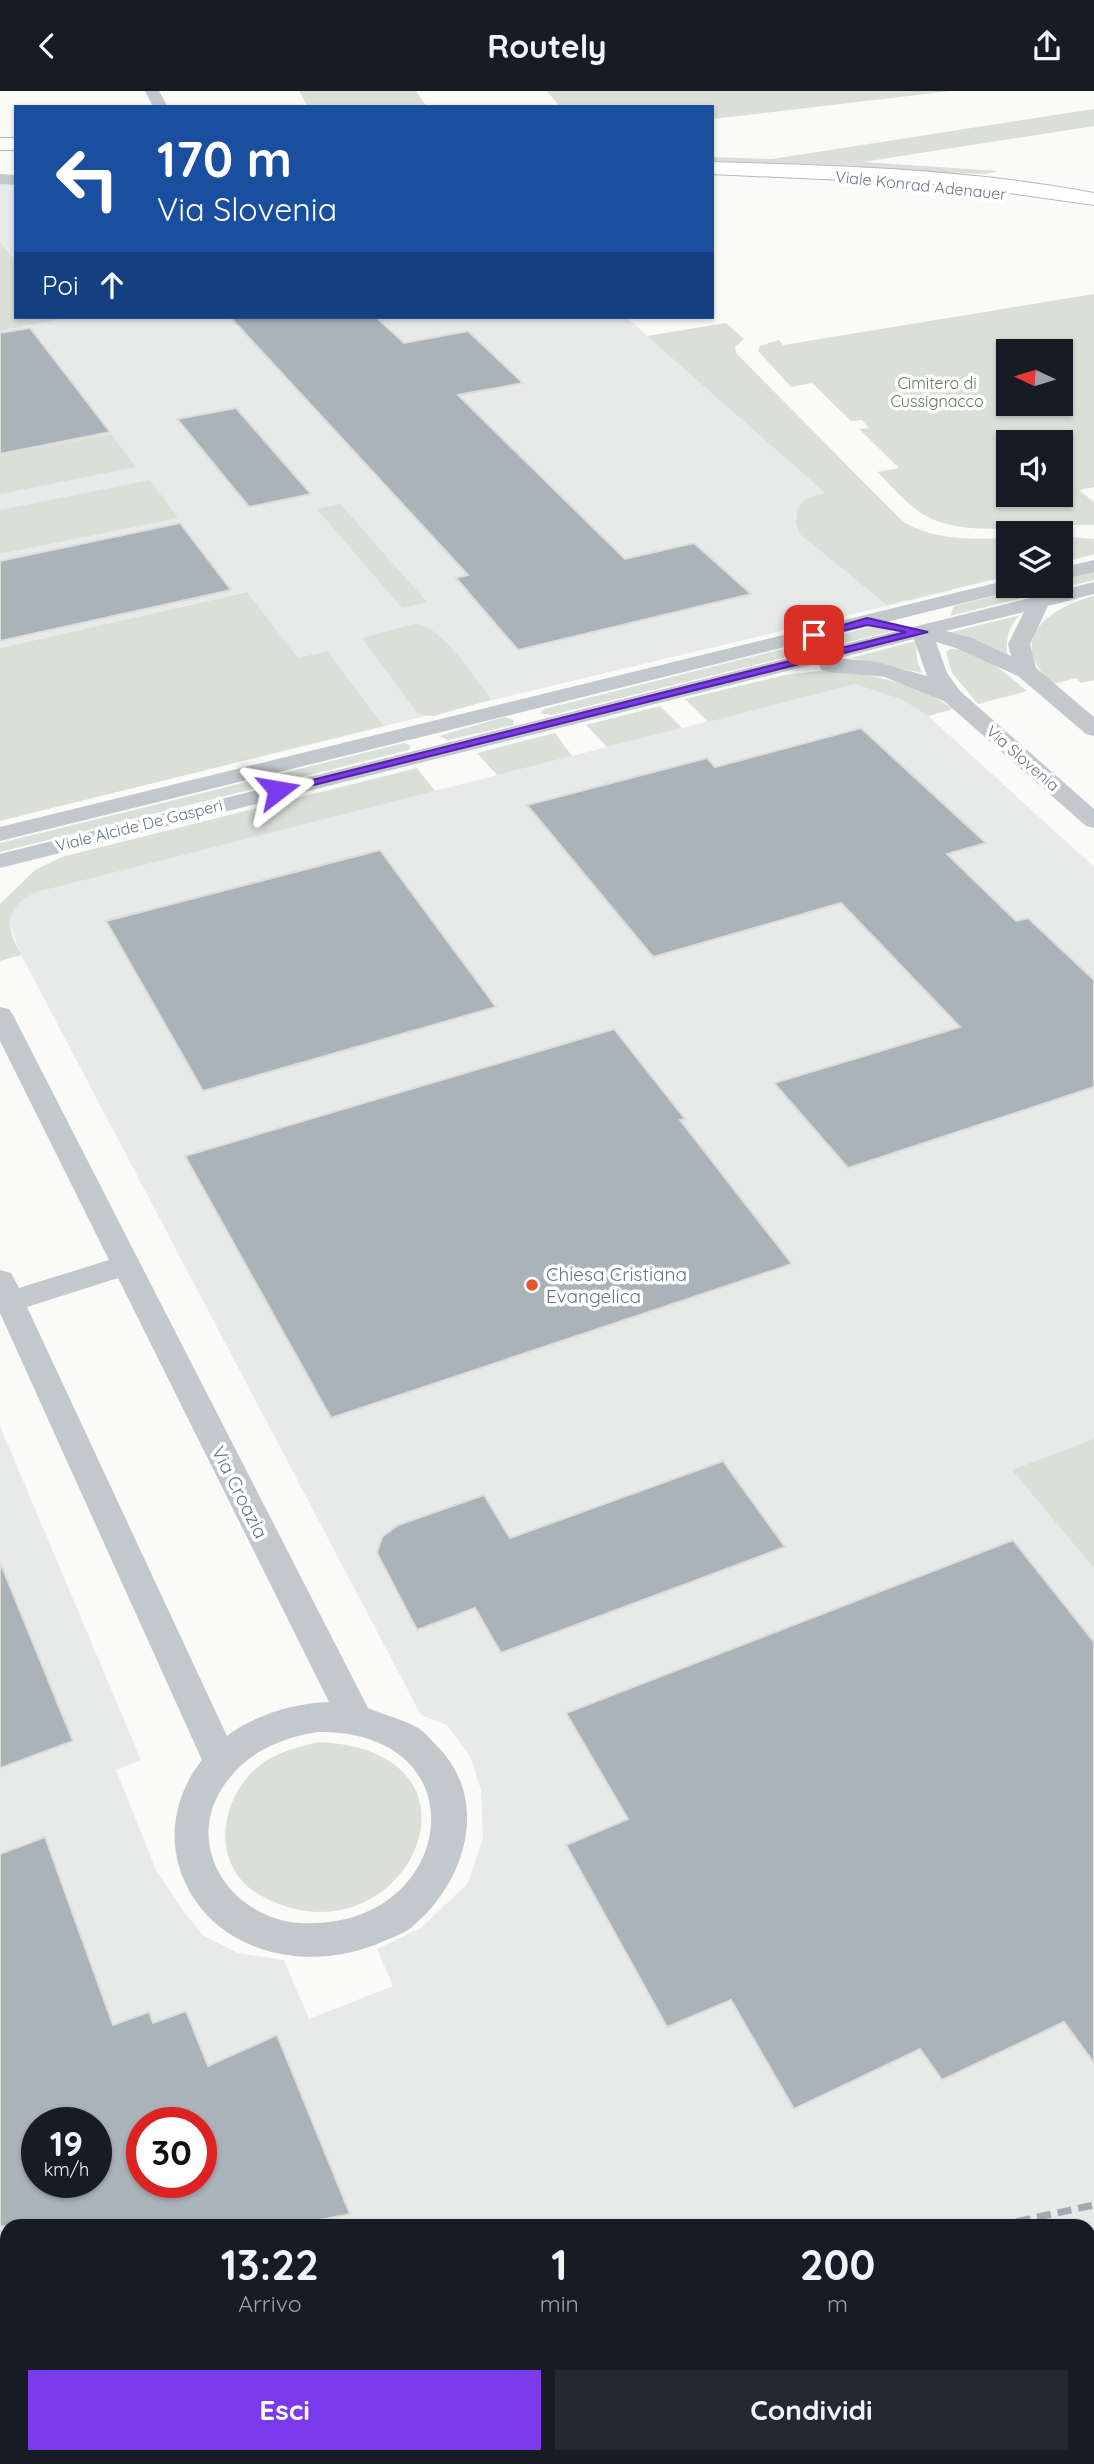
<!DOCTYPE html>
<html lang="it">
<style>
body{margin:0;font-family:Quicksand,sans-serif;background:#242831;color:#f1f3f6;height:100vh;display:flex;flex-direction:column;font-size:26px;white-space:nowrap}
*{box-sizing:border-box;margin:0}
p{font-size:23px;color:#9ea1a6}
.icon{flex:none;width:38px;height:38px;fill:none;stroke:currentColor;stroke-width:2;stroke-linecap:round;stroke-linejoin:round}
.map{position:relative;flex:1;overflow:hidden}
.details{position:absolute;left:0px;top:2128px;width:1096px;height:245px;display:flex;flex-direction:column;background:#171b24;border-radius:21px 21px 0 0;box-shadow:0 2px 5px #0004}
.details>*{flex:none}
.banner{position:absolute;left:14px;top:14px;width:700px;height:214px;border-radius:0px;box-shadow:0 2px 5px #0004;background:#1a4fa0;color:#fff;overflow:hidden}
.needle{width:46px;rotate:274deg}
.controls{position:absolute;left:996px;top:248px;display:grid;gap:14px}
.controls a{display:grid;place-items:center;width:77px;height:77px;border-radius:0px;background:#171b24;box-shadow:0 2px 5px #0004;font-size:35px}
.speed{position:absolute;left:21px;top:2016px;display:flex;gap:14px;font-size:35px;font-weight:700;text-align:center}
.speed>*{display:grid;place-content:center;width:91px;height:91px;border-radius:50%;background:#171b24;box-shadow:0 2px 5px #0004;line-height:1}
.speed small{font-size:18px;font-weight:400}
.speed .limit{border:10px solid #d22;background:#fff;color:#111}
.pin{position:absolute;display:grid;place-items:center;width:60px;height:60px;color:#fff;margin:-30px;border-radius:14px;box-shadow:0 4px 10px #0006}
.me{position:absolute;width:77px;margin:-38px;rotate:76deg;stroke-linejoin:round;filter:drop-shadow(0 0 5px #0008)}
.turn{display:flex;align-items:center;gap:24px;height:147px;padding:0 28px;font-size:32px}
.turn .icon{width:91px;height:91px;stroke-width:2.5}
.turn b{display:block;font-size:49px;line-height:60px}
.then{display:flex;align-items:center;height:66px;padding:0 28px;background:#0003;gap:14px;font-size:26px}
.eta{display:flex;justify-content:space-evenly;align-items:center;height:119px;text-align:center}
.eta b{font-size:42px;font-weight:800;line-height:49px}
.primary-button{display:flex;gap:14px;margin-top:auto;padding:14px 28px}
.primary-button a{flex:1;height:80px;border-radius:0px;background:#7c3aed;color:#fff;font-size:28px;font-weight:800;line-height:80px;text-align:center}
.primary-button a+a{background:#242831;color:#f1f3f6}
header{display:flex;justify-content:space-between;align-items:center;height:91px;padding:0 28px;background:#171b24;font-size:32px;font-weight:800}
.map>svg:first-child{display:block}
.built{fill:#e8e9e9;fill-rule:evenodd}
.green{fill:#dadfd7;fill-rule:evenodd}
.building{fill:#aab3b9;stroke:#dcdcda;stroke-width:2;fill-rule:evenodd}
.lines{fill:none;stroke-linecap:round;stroke-linejoin:round}
.secondary-casing{stroke:#b3babf;stroke-width:2}
.street{fill:#c3c8cc;fill-rule:evenodd}
.secondary{fill:#fff;fill-rule:evenodd}
.rail{stroke:#a2aab0;stroke-width:7;stroke-dasharray:14 7;stroke-linecap:butt}
.route{fill:#7c3aed;stroke:#51269a;stroke-width:2}
.poi-dot{fill:#e4572e;stroke:#fff;stroke-width:2.5}
.labels{text-anchor:middle;stroke-width:7;stroke-linejoin:round;paint-order:stroke}
.far-street-label{font-size:16px;fill:#657683;stroke:#fff}
.far-park-label{font-size:16px;fill:#687a64;stroke:#fff}
.poi-label{font-size:19px;fill:#657683;stroke:#fff;text-anchor:start}
.street-label{font-size:19px;fill:#657683;stroke:#fff}
</style>
<header><svg class="icon" aria-label="back" viewBox="0 0 24 24"><path d="M15 5l-7 7 7 7"/></svg>Routely<svg class="icon" aria-label="share" viewBox="0 0 24 24"><path d="M12 15V3M7 8l5-5 5 5M5 13v7h14v-7"/></svg></header>
<div class="map">
<svg width="1094" height="2373" viewBox="0 0 1094 2373">
<rect width="100%" height="100%" fill="#fafaf8"/>
<path class="built" d="M0,93L16,94V170L0,151Z
M60,226H626L826,403L953,499L384,635L327,560L298,567L246,501L0,557V240L61,228Z
M855,593L903,609L926,623L1094,776V2232L1089,2233L1088,2135H7V2366H476L444,2373H0V1335L141,1669L116,1679L156,1779L183,1820L204,1845L238,1862L284,1869L309,1928L393,1895L377,1858L421,1837L468,1792L483,1747L481,1699L470,1665L447,1634L421,1624L19,860L9,830L13,817L21,808L37,801ZM37,2032H96V2091H37ZM142,2032H201V2091H142Z"/>
<path class="green" d="M299,0H416L427,16H308Z
M547,0H951L712,28V16H560Z
M1094,18V35L863,71L998,80L985,83L712,70V66L772,68Z
M0,151L16,170V226L62,228L0,240Z
M1094,203V396L1079,399L1094,411V434C1045,432 963,450 921,422C905,412 891,394 877,381L899,377L859,338L869,337L862,329L851,330L812,292L791,296L758,260L760,255L779,249L783,254ZM1008,261H1060V313H1008ZM1008,352H1060V404H1008Z
M726,232L744,248L735,256L736,262L903,431C937,450 970,448 1008,447V485L887,514L800,443L796,432L798,415L807,407L825,402L647,245Z
M111,343L136,376L0,403V364Z
M150,389L178,427L0,463V419Z
M340,413L427,511L402,517L317,418Z
M1061,445L1094,448V463L1061,472Z
M1094,480V489L950,525L954,515L1034,495H1060L1061,489Z
M247,501L298,567L327,560L384,635L0,730V557Z
M1094,505V589L1081,592L1076,587L1053,593C1004,550 1048,517 1094,505Z
M1020,524C1009,535 1006,547 1007,563L973,548L948,542Z
M414,533C440,532 474,586 490,606V609L433,625L418,623L362,547Z
M871,536L893,540L551,624L540,622L544,618Z
M916,550L917,568L922,582L850,567Z
M950,558C978,557 1007,583 1027,600L978,613L952,582L946,561Z
M821,580C869,583 914,589 953,618L928,625L903,609L855,593L708,631L685,608L785,584Z
M660,615L682,637L607,656L586,634Z
M504,626L514,629L513,634L448,649L439,645Z
M555,642L572,665L497,684L477,662Z
M404,652L411,655L409,659L0,761V752Z
M417,677L435,700L37,801C4,816 5,834 21,864L0,870V813L35,779L62,766Z
M1094,1348V1477L1012,1379Z
M319,1651C510,1660 401,1883 260,1804C209,1776 219,1706 260,1674C277,1661 298,1656 319,1651Z"/>
<path class="building" d="M230,226H376L404,252L468,240L523,292L458,304L625,468L694,452L751,503L518,559L456,487L468,484Z
M30,237L110,341L0,363V242Z
M236,317L311,403L249,416L177,328Z
M180,432L231,499L0,550V470Z
M861,637L986,752L947,763L1016,830L1028,827L1094,889V996L848,1077L774,992L960,936L841,812L653,866L527,714L707,667L715,676Z
M380,759L496,916L203,1000L106,830Z
M614,938L685,1028L680,1029L792,1173L331,1327L185,1065Z
M723,1370L785,1456L501,1562L475,1517L417,1539L377,1462L382,1446L398,1434L484,1404L510,1447Z
M1013,1449L1094,1551V1972L1064,1931L942,1989L920,1958L794,2018L731,1909L667,1936L566,1754L628,1728L566,1622Z
M0,1471L73,1650L0,1677Z
M45,1746L113,1934L149,1921L153,1932L186,1920L208,1975L277,1944L350,2123L289,2135H0V1763ZM37,2032H96V2091H37ZM142,2032H201V2091H142Z"/>
<g class="lines">
<g class="secondary-casing">
<path id="secondary" d="M0,47H16V59H0Z
M712,71C840,75 968,78 1094,102V114L952,94L712,83Z"/>
</g>
<path class="street" d="M145,0H159L168,16H153Z
M0,83L16,84V94L0,93Z
M1094,469V481L1060,489V477Z
M1008,489V495H1019L1016,499L0,750V736Z
M1094,491V503L1048,515L1030,553L1036,577L1094,626V645L1086,643L1018,585L956,557L936,551L947,582L960,600L1094,718V737L1086,735L944,610L885,586L829,581L821,579L819,572L0,777V763ZM1024,521L1008,553L1011,565L972,547L946,540ZM914,548L927,585L877,571L839,567Z
M0,916L9,918L13,924L368,1617C384,1624 402,1628 418,1637C425,1641 431,1649 437,1655C491,1709 466,1791 412,1836C405,1842 393,1846 384,1850C313,1883 217,1865 184,1789C166,1748 175,1703 202,1669L0,1222V1179L11,1182L19,1197L109,1169L0,950ZM118,1187L329,1611C295,1612 254,1624 227,1645L27,1216ZM318,1641C486,1639 456,1841 300,1832C235,1828 184,1760 221,1699C243,1663 279,1647 318,1641Z"/>
<use href="#secondary" class="secondary"/>
<path class="rail" d="M996,2135L1094,2114
M1088,2202L1094,2201
M0,2349L7,2347
M315,2373L347,2366"/>
</g>
<path class="route" d="M867,527L928,541L278,703L272,699L906,541L867,534L814,547L808,544Z"/>
<circle class="poi-dot" cx="532" cy="1194" r="7"/>
<g class="labels">
<g class="far-street-label">
<text transform="translate(921 94) rotate(6)" y="6">Viale Konrad Adenauer</text>
<text transform="translate(1023 667) rotate(41)" y="6">Via Slovenia</text>
<text transform="translate(139 734) rotate(-14)" y="6">Viale Alcide De Gasperi</text>
</g>
<g class="far-park-label">
<text x="937" y="298">Cimitero di<tspan x="937" dy="18">Cussignacco</tspan></text>
</g>
<g class="poi-label">
<text x="546" y="1190">Chiesa Cristiana<tspan x="546" dy="22">Evangelica</tspan></text>
</g>
<g class="street-label">
<text transform="translate(240 1401) rotate(63)" y="7">Via Croazia</text>
</g>
</g>
</svg>
<div class="controls">
<a><svg class="needle" viewBox="-14 -14 28 28"><path d="M0-13l5 13h-10z" fill="#e53935"/><path d="M0 13l5-13h-10z" fill="#9ea1a6"/></svg></a>
<a><svg class="icon" aria-label="sound" viewBox="0 0 24 24"><path d="M4 9h4l5-4v14l-5-4H4zM17 9q2 3 0 6"/></svg></a>
<a><svg class="icon" aria-label="layers" viewBox="0 0 24 24"><path d="M12 4l9 5-9 5-9-5zM3 14l9 5 9-5"/></svg></a>
</div>
<div class="speed"><div>19<small>km/h</small></div><div class="limit">30</div></div>
<div class="pin" style="left:814px;top:544px;background:#d93025"><svg class="icon" aria-label="arrive" viewBox="0 0 24 24"><path d="M6 21V4h12l-3 4 3 4H6"/></svg></div>
<svg class="me" style="left:278px;top:699px" viewBox="-20 -20 40 40"><path d="M0-17L14 15 0 8-14 15z" fill="#7c3aed" stroke="#fff" stroke-width="4"/></svg>
<div class="banner">
<div class="turn"><svg class="icon" aria-label="left" viewBox="0 0 24 24"><path d="M17 20v-9H6M10 6l-5 5 5 5"/></svg><div><b>170 m</b>Via Slovenia</div></div>
<div class="then">Poi<svg class="icon" aria-label="ahead" viewBox="0 0 24 24"><path d="M12 20V5M6 11l6-6 6 6"/></svg></div>
</div>
<section class="details">
<div class="eta">
<div><b>13:22</b><p>Arrivo</p></div>
<div><b>1</b><p>min</p></div>
<div><b>200</b><p>m</p></div>
</div>
<div class="primary-button"><a>Esci</a><a>Condividi</a></div>
</section>
</div>
